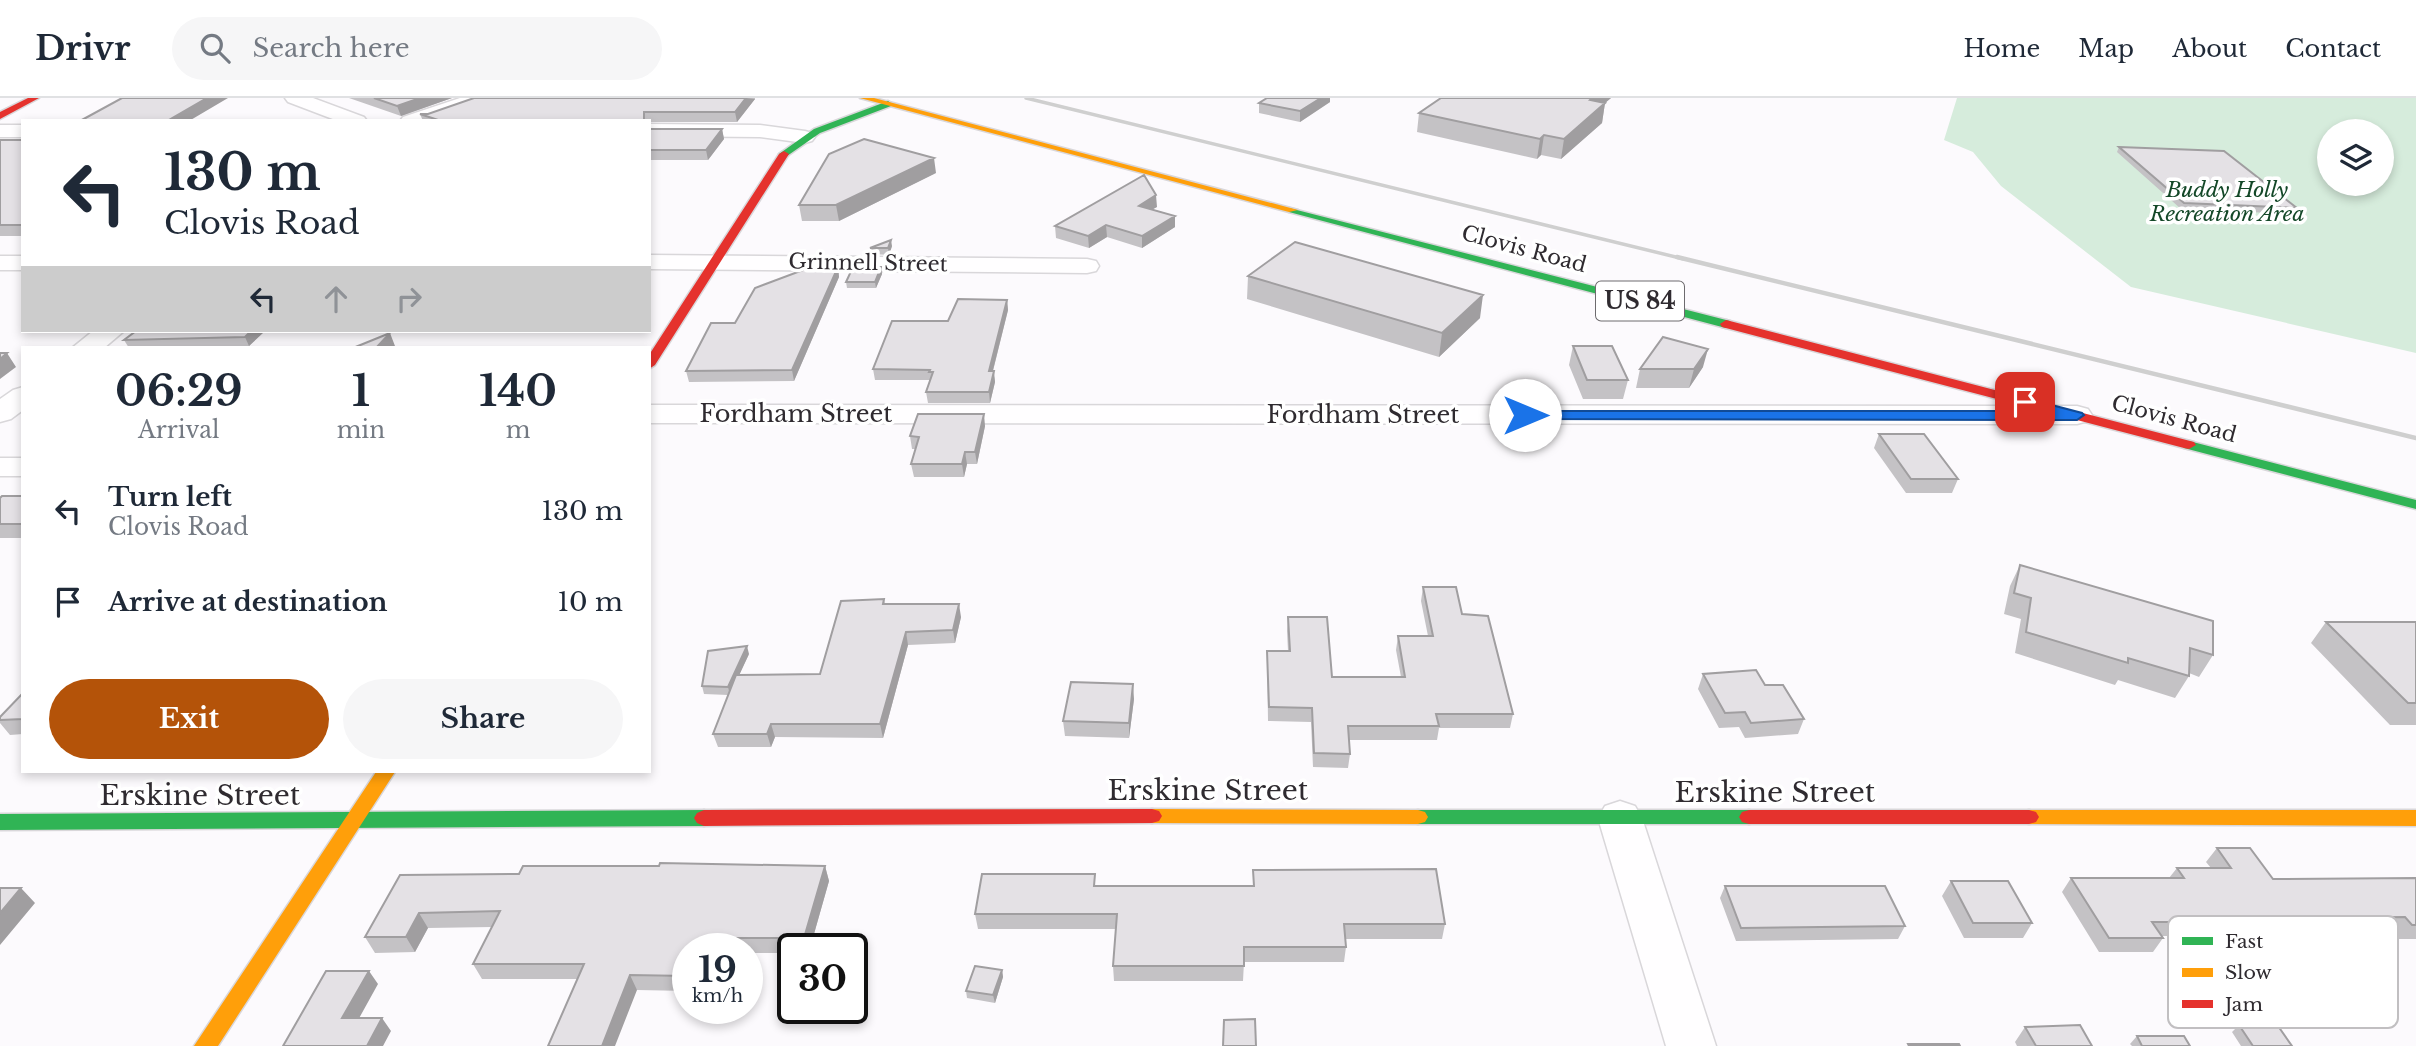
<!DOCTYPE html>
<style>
body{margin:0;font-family:"Libre Baskerville",serif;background:#f6f6f7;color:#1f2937;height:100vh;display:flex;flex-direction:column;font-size:26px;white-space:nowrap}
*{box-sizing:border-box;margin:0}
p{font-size:23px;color:#747a83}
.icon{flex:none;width:38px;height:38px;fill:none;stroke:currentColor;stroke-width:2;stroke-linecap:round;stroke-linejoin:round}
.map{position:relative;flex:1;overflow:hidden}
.sheet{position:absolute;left:21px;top:248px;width:630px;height:427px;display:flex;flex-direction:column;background:#fff;border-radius:0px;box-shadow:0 4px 10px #0003}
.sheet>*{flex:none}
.banner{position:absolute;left:21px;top:21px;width:630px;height:214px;border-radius:0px;box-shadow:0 4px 10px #0003;background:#fff;color:#1f2937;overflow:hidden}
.buttons{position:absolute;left:2317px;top:21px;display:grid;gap:14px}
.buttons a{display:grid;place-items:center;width:77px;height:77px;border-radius:50%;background:#fff;box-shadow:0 4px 10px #0003;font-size:35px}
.speed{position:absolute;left:672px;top:835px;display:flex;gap:14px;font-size:35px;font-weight:700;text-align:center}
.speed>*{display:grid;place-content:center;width:91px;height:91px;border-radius:50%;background:#fff;box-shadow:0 4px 10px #0003;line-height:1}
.speed small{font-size:18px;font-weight:400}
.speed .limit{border:4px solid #111;border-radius:10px;background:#fff;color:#111}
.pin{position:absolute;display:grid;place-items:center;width:60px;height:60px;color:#fff;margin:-30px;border-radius:14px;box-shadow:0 4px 10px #0006}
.me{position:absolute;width:77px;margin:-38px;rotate:90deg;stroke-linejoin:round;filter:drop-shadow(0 0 5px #0008)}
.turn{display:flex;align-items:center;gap:24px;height:147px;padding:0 28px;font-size:32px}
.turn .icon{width:91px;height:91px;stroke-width:2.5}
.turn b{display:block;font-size:49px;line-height:60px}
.lanes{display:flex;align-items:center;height:66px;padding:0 28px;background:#0003;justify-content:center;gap:35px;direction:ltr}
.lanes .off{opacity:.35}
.eta{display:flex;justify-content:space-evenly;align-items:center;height:119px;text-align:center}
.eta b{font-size:42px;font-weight:700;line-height:49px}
.primary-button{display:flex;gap:14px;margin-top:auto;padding:14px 28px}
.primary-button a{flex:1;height:80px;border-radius:42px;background:#b45309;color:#fff;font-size:28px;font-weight:700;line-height:80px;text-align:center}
.primary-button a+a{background:#f6f6f7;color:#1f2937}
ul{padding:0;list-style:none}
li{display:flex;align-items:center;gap:21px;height:91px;padding:0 28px}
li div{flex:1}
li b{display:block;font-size:26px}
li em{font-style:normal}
header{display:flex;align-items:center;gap:42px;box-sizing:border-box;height:98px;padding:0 35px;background:#fff;border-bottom:2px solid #e0e1e3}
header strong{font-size:33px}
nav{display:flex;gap:38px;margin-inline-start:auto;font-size:24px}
.search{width:490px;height:63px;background:#f6f6f7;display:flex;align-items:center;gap:18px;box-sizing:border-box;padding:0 24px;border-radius:38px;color:#747a83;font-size:26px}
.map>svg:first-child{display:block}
.green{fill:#d6ecdc;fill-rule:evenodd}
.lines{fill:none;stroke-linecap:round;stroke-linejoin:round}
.street-casing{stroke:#d9d7da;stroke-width:3}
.fast-casing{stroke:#d9d7da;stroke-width:3}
.slow-casing{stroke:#d9d7da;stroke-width:3}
.jam-casing{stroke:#d9d7da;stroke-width:3}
.street{fill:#fffeff;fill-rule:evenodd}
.fast{fill:#30b455;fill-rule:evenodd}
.slow{fill:#ff9f0a;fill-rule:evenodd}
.jam{fill:#e5322d;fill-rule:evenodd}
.rail-far1{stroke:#cfcfcf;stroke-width:3.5}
.rail{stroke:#cfcfcf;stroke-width:4.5}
.wall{fill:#c4c2c5}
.shaded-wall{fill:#a09ea0}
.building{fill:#e4e1e5;stroke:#a09ea0;stroke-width:2}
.route{fill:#1a73e8;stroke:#114b97;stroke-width:2}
.labels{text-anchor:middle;stroke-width:7;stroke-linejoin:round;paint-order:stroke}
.far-park-label{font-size:21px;font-style:italic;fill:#144828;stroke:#fff}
.far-street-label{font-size:21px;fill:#2f2b30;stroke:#fff}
.shield{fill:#fff;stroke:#6d6b6e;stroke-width:2}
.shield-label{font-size:23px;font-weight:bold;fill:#2f2b30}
.street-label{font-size:24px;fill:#2f2b30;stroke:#fff}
.near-street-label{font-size:28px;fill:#2f2b30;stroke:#fff}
.key{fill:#fff;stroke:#c1bfc1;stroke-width:2}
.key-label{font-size:19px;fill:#2f2b30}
</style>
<header>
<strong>Drivr</strong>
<div class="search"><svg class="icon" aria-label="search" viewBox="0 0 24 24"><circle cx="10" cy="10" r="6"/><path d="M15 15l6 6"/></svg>Search here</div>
<nav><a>Home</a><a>Map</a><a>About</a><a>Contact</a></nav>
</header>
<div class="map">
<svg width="2416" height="948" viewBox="0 0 2416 948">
<rect width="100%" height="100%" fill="#fcfafd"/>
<path class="green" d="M1957,0H2416V255L2131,189L2001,88L1973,54L1944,42ZM2329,33H2382V86H2329Z"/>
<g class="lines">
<g class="street-casing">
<path id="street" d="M285,0H313L364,19L367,23H338L288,4Z
M460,0H489L486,4L431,23H400L403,19Z
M649,26L760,27L805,33L812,35L815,39L812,43L805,45L760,39L649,38Z
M0,27H23V39H0Z
M649,157L1087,161L1096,163L1099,168L1096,173L1087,175L649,171Z
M0,158H23V172H0Z
M93,233H124L104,250H72Z
M23,289V312L11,321L0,324V301L13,292Z
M649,307L2077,308L2088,311L2092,317L2088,323L2077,326L649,325Z
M0,360H23V378H0Z
M1620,703L1635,708L1642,720L1716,948H1666L1598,720L1605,708Z"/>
</g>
<g class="fast-casing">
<path id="fast" d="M888,3L892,6L891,8L820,35L787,58L779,56L814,31Z
M1289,110L1730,223L1732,226L1726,230L1722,229L1289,114Z
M2189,343L2416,402V411L2184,350L2182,347Z
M704,712L711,715L714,720L711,725L704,728L0,732V716Z
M1418,712H1749L1756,714L1759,719L1756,724L1749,726H1418L1411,724L1408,719L1411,714Z"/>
</g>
<g class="slow-casing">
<path id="slow" d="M860,0H874L1298,112L1289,114Z
M376,674H395L218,948H194Z
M1152,711L1418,712L1425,714L1428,719L1425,724L1418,726L1152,725L1145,723L1142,718L1145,713Z
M2029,712H2416V728L2029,726L2022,724L2019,719L2022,714Z"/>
</g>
<g class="jam-casing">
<path id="jam" d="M28,0H39L0,21V14Z
M784,53L789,56L655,267L649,271V257L779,56Z
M1726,222L2194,344L2196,347L2189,351L2184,350L1722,229L1720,226Z
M1152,711L1159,713L1162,718L1159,723L1152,725L704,728L697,725L694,720L697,715L704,712Z
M1749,712H2029L2036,714L2039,719L2036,724L2029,726H1749L1742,724L1739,719L1742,714Z"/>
</g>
<use href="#street" class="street"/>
<use href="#fast" class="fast"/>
<use href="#slow" class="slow"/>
<use href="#jam" class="jam"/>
<path class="rail-far1" d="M1026,0L1684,161"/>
<path class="rail" d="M1677,159L2416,340"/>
</g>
<path class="wall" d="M349,0H452L401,18Z
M474,0H755V1L737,24H649V23H423L420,16H428Z
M1267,0H1330V4L1300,24L1259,15V5Z
M1441,0H1611L1605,5L1602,25L1561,61L1541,57L1537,61L1417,34L1419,15Z
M649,31H722L724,41L708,62H649Z
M0,42H23V138H0Z
M2119,49L2297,110L2294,116L2181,111L2117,54Z
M936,75L839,123H802L799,107Z
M1157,109L1152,111L1175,118V129L1142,150L1107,139L1089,150L1056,140L1055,128Z
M892,148L889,157L872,156L870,150Z
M838,169L839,179L794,283L689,284L686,273L735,225Z
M881,169L882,176L876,190H847L846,184Z
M1248,178L1480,220L1439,259L1247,201Z
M1007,202L1008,212L993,273L995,284L990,305H928L926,294L930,282H875L873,271L948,223Z
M265,233L249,248L129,250L124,242Z
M1573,248L1628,282L1623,301H1583L1569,267Z
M1703,269L1689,290H1636L1640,271Z
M985,328L977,366H967L964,379H914L911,366L916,351H912L910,338Z
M1879,336L1958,381L1952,395H1906L1874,350Z
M23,398V440H0V400Z
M2020,467L2213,557L2199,579L2189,575V578L2175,600L2118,582L2115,587L2015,555L2021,521L2004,516L2010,488Z
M1423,489L1462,516L1513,616L1510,630H1439L1437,642H1349L1350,656L1348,670L1313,669L1311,624L1268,623L1267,553H1288L1287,533L1288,519L1332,579H1401L1396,552L1398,538H1428L1421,503Z
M884,501L885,506L961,519L955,545L908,547L883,640L775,639L771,649H718L713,636L728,597L704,596L702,588L749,556L739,577L820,576Z
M2326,524H2416V627H2390L2311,545Z
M1703,576L1765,587L1804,621L1798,636L1745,640L1739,629L1719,630L1698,591Z
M23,595V636L10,637L0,625V619Z
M1134,601L1129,640L1065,638L1063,623Z
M2217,750L2273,781L2416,780V841H2399L2392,833L2303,834L2326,865L2314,879H2311L2308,881L2270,883L2250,857H2223L2209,838H2162L2163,840L2153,854H2099L2062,794L2071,780H2169L2177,770H2211L2206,764Z
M825,768L829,783L810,850H793V855H747V850H688V893L637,892L577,881H482L473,866L492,829L428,830L415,854L375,855L365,839L400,777L519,776Z
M1253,772L1445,826L1442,841H1345L1346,849L1344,864H1244L1243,883H1114L1113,868L1116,831H978L975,816L1253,788Z
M1951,783L2032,825L2023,840H1964L1942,798Z
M1725,788L1905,828L1898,841L1736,843L1720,800Z
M1002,872L1003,879L995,905L967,900L966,893Z
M2239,927L2292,948H2241L2232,934Z
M2025,929L2092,948H2017L2015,944Z
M2137,938L2190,948H2132L2130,946Z"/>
<path class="shaded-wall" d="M207,0H228L189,23H167Z
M420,0H452L401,18L397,8Z
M746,0L755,1L737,24L735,14Z
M1321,0H1330V4L1300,24V13Z
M1592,0H1611L1586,21L1590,2Z
M1605,5L1602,25L1561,61L1564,41Z
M722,31L724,41L708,62L706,52Z
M1544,37L1541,57L1537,61L1540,41Z
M934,60L936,75L839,123L836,107Z
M1156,97L1157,109L1139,119V108Z
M1175,118V129L1142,150V138Z
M1106,127L1107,139L1089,150L1088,138Z
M891,142L892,148L889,157L888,150Z
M838,169L839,179L794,283L792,272Z
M881,169L882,176L876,190L875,184Z
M1483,197L1480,220L1439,259L1442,235Z
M1007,202L1008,212L990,284L989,273Z
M251,233H265L249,248L245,239Z
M390,235L395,248L393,250H376Z
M1708,251L1703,269L1689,290L1694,271Z
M7,255L16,269L0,281V261Z
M994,273L995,284L990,305L989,294Z
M984,316L985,328L977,366L975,354Z
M965,354L967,366L964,379L962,366Z
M959,506L961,519L955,545L953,532Z
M906,534L908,547L883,640L880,626Z
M747,548L749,556L730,597L728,589Z
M1133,586L1134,601L1129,640V625Z
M771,626L775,639L771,649L767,636Z
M825,768L829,783L810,850H808L804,840Z
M21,790L35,805L0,847V815Z
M419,815L428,830L415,854L406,839Z
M703,840L707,850H699Z
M1002,872L1003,879L995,905L993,897Z
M369,873L378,886L352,933L342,920Z
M630,877L637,892L615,948H602Z
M382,920L391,933L383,948H367Z"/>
<path class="building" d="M122,0H207L167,23H80Z
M374,0H420L397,8Z
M474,0H746L735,14H644V23H441L420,16H428Z
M1267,0H1321L1300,13L1259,5Z
M1441,0H1592L1590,2L1605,5L1564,41L1544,37L1540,41L1419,15Z
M649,31H722L706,52H649Z
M864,41L934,60L836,107H799L829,56Z
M0,42H23V127H0Z
M2119,49L2224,53L2297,110L2184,105Z
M1144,77L1156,97L1139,108L1175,118L1142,138L1106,127L1088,138L1055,128Z
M891,142L888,150H870Z
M1295,144L1483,197L1442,235L1248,178Z
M811,169H838L792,272L686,273L711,225H735L755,190Z
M853,169H881L875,184H846Z
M958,201L1007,202L989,273H994L989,294H926L933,274H929L930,272L873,271L892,223H948Z
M136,233H251L245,239L124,242Z
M390,235L376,250H353Z
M1663,239L1708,251L1694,271H1640Z
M1573,248H1612L1628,282H1587Z
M0,255H7L0,261Z
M918,316H984L975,354H965L962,366H911L919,339L910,338Z
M1879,336H1924L1958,381H1911Z
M2,398H23V426H0V400Z
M2020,467L2213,523V557L2190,550L2189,578L2128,560V565L2026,534L2031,500L2014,495Z
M1423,489H1456L1462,516L1488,518L1513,616H1436L1439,628H1348L1350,656L1314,655L1312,610L1269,609L1267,553H1290L1288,519H1327L1332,579H1405L1398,538H1433Z
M884,501L883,506H959L953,532L906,534L880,626H771L767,636H713L736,577L820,576L841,503Z
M2326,524H2416V605H2408Z
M747,548L728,589L702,588L708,553Z
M1756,572L1765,587H1783L1804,621L1751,625L1745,614L1725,615L1703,576Z
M1071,584L1133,586L1129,625L1063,623Z
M23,595V621L0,622V619Z
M2217,750H2250L2273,781L2416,780V827H2412L2405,819L2293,820L2326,865H2319L2321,868L2282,869L2262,843H2234L2220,824H2152L2163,840H2109L2071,780H2184L2177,770H2231Z
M660,765L825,768L804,840H703L699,850H688V878L630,877L602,948H548L584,866H473L500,813L419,815L406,839H365L400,777L519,776L523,768H659Z
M1436,771L1445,826H1344L1346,849H1244V868H1113L1117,816H975L982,776H1095L1094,788H1254L1253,772Z
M1951,783H2008L2032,825H1973Z
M1725,788H1885L1905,828L1741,830Z
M0,790H21L0,815Z
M975,868L1002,872L993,897L966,893Z
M326,873H369L342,920H382L367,948H283Z
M1255,921L1256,948H1223L1224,922Z
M2080,927L2092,948H2036L2025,929Z
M2239,927L2278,928L2292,948H2253Z
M2137,938H2184L2190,948H2142Z
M1908,946H1959L1960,948H1909Z"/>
<path class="route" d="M2025,300L2082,315L2084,317L2077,322L1525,321L1518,317L1525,313H2046L2020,307L2018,304Z"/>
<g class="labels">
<g class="far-park-label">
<text x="2227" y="99">Buddy Holly<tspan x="2227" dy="24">Recreation Area</tspan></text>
</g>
<g class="far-street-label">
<text transform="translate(1524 151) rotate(15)" y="7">Clovis Road</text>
<text transform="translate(868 165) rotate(1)" y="7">Grinnell Street</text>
<text transform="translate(2174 321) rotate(15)" y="7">Clovis Road</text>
</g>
<rect class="shield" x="1596" y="183.5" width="88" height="39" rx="5"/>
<g class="shield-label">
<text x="1640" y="211">US 84</text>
</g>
<g class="street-label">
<text x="796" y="324">Fordham Street</text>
<text x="1363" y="325">Fordham Street</text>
</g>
<g class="near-street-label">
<text x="1208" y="702">Erskine Street</text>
<text x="1775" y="704">Erskine Street</text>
<text x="200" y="707">Erskine Street</text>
</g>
</g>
<rect x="2168" y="818" width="230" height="112" rx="10" class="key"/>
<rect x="2182" y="839" width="31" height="8" fill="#30b455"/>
<rect x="2182" y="870" width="31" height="9" fill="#ff9f0a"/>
<rect x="2182" y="902" width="31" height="8" fill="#e5322d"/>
<g class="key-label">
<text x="2225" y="850">Fast</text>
<text x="2225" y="881">Slow</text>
<text x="2225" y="913">Jam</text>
</g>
</svg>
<div class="buttons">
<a><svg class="icon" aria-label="layers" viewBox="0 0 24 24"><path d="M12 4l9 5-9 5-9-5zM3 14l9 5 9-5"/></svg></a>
</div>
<div class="speed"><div>19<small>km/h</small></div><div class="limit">30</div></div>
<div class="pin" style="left:2025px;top:304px;background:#d93025"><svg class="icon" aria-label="arrive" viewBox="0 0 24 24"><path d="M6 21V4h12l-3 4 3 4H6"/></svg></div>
<svg class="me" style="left:1525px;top:317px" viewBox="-20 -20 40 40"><circle r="19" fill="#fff"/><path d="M0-13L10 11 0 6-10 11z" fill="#1a73e8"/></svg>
<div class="banner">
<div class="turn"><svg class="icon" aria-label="left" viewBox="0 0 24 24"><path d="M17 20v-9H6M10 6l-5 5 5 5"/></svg><div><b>130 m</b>Clovis Road</div></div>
<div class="lanes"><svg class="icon" aria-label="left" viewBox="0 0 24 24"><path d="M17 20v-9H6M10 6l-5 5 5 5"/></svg><svg class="icon off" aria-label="ahead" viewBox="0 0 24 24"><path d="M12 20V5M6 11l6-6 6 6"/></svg><svg class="icon off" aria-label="right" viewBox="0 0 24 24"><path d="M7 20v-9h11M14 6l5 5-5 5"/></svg></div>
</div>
<section class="sheet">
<div class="eta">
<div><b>06:29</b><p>Arrival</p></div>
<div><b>1</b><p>min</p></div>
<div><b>140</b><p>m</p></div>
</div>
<ul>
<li><svg class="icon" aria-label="left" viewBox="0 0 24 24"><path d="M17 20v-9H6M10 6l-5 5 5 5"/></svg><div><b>Turn left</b><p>Clovis Road</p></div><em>130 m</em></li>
<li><svg class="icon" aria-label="arrive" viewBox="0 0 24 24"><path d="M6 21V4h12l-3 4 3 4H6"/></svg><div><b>Arrive at destination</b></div><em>10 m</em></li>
</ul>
<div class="primary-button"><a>Exit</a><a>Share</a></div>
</section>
</div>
